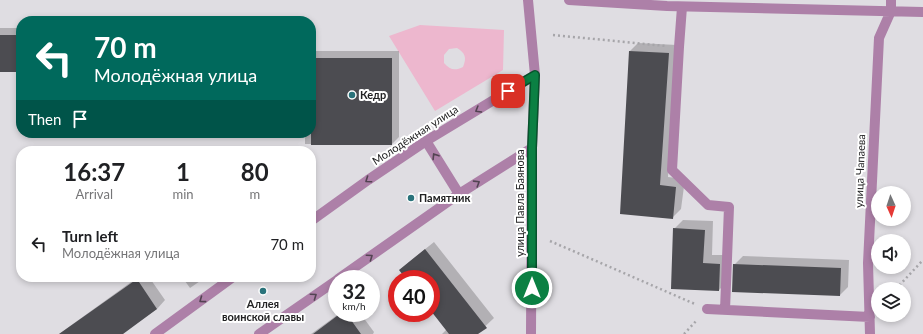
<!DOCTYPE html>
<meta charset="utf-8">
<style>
body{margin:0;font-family:Lato,sans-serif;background:#f6f6f6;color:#202124;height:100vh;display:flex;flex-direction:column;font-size:15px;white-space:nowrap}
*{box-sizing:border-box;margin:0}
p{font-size:13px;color:#757577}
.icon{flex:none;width:22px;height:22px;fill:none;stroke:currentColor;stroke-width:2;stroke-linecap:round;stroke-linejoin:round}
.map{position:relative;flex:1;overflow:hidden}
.details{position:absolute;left:16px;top:146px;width:300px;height:136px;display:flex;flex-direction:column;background:#fff;border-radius:16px;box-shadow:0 2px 6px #0003}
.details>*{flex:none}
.top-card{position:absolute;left:16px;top:16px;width:300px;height:122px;border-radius:16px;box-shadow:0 2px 6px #0003;background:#00695c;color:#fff;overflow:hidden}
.needle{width:26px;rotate:177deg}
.controls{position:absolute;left:871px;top:186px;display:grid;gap:8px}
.controls a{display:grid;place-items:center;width:40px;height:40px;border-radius:50%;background:#fff;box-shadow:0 2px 6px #0003;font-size:20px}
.speed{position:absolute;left:328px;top:270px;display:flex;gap:8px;font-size:20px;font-weight:700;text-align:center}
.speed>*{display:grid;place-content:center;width:52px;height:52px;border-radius:50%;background:#fff;box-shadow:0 2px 6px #0003;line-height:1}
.speed small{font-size:10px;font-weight:400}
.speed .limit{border:6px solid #d22;background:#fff;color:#111}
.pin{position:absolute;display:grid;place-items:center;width:34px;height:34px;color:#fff;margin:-17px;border-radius:8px;box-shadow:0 2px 6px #0006}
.me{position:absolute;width:44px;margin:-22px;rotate:0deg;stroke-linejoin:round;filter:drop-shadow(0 0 3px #0008)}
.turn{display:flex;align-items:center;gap:14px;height:84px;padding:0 12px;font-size:18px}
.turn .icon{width:52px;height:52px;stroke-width:2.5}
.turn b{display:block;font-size:28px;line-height:34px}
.then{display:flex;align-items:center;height:38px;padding:0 12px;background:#0003;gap:8px;font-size:15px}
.eta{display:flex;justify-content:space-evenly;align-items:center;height:68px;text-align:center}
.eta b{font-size:24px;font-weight:700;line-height:28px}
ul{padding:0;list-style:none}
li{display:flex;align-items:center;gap:12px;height:60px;padding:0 12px}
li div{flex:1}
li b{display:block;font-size:15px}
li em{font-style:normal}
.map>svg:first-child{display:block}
.green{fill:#edb7ce;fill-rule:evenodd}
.shadow{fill:#0003}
.building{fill:#4c4c51}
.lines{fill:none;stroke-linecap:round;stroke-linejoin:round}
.path{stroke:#a6a5a9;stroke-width:2.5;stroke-dasharray:2 3;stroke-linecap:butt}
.minor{stroke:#ad80a8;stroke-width:10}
.oneway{stroke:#534352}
.route-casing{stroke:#07532c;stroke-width:10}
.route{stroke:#0b8043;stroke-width:7}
.poi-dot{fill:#2a737b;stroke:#fff;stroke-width:1.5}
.labels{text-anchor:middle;stroke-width:4;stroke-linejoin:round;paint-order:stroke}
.poi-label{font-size:11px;font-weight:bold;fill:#222223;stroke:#fff;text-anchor:start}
.street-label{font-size:11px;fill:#222223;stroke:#fff}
</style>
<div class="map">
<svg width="923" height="334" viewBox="0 0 923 334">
<rect width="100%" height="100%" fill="#dfdde2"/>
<path class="green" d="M420,25L504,30L503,70L435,111L389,36ZM457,48C465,53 467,57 463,67C455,71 450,70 444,63V55L449,49Z"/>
<path class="shadow" d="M0,28H21V71H0Z
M638,43L677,45L668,177L685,179L681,209L672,218L621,213L630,51Z
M312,51H399V137L392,144H305V133H311V52Z
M683,220L713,221L712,255H728L727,282L719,290L674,229Z
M434,242L494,318L477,334H442L447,329L431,310V279H407L400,270L409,262Z
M743,256L849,260L848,287L840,295L734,265Z
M138,277H149L165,300L157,309L121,334H59Z
M182,277H206L190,288Z
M340,313H360L374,332L373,334H311Z"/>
<path class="building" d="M0,35H21V72H0Z
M629,51L669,53L660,185L676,187L673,219L620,214Z
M311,58H392V145H311Z
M673,228L705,230L703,263L720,264L719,291L671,289Z
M425,249L487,328L478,334H449L431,311V279H406L399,270Z
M733,264L841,268L840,296L732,292Z
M137,279L157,309L123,334H59Z
M341,313H346L361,334H313Z"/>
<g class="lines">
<path class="path" d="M553,35L666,46
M550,241L695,304
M896,289L923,260
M684,334L697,320"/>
<path class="minor" d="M528,0L535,75L532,148L531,334
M569,0L667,6L923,12
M682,7L679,47L672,170L708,205L729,207L725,310
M426,141L459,194
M311,221L368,180L426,141L535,75
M338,279L459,194L532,148
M707,309L870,317
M155,334L233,277
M259,334L337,280
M870,334L868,263L879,38L891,11V0"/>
</g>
<defs><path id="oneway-chevron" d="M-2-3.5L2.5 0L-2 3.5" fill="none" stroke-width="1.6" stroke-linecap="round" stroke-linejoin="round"/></defs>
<g class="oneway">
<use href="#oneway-chevron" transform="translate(478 110) rotate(149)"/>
<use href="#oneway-chevron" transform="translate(435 156) rotate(-122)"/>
<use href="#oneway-chevron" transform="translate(368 180) rotate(145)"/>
<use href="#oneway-chevron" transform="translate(477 183) rotate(-32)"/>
<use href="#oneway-chevron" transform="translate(370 257) rotate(-35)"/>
<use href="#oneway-chevron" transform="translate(314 296) rotate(-35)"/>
<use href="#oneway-chevron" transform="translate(202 300) rotate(144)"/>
</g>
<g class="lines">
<g class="route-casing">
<path id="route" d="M508,91L535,75L532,148V288"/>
</g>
<use href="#route" class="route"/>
</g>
<g class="poi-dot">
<circle cx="352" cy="95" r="4"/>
<circle cx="411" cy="198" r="4"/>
<circle cx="263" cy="291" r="4"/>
</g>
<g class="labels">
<g class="poi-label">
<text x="360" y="99">Кедр</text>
<text x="419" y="202">Памятник</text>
<text x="263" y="308" text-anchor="middle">Аллея<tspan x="263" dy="13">воинской славы</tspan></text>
</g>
<g class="street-label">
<text transform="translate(415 135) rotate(-33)" y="4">Молодёжная улица</text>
<text transform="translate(860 171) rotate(-88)" y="4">улица Чапаева</text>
<text transform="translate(520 203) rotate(-90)" y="4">улица Павла Баянова</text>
</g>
</g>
</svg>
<div class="controls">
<a><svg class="needle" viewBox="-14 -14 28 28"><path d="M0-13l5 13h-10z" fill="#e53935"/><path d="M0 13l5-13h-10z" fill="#757577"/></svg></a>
<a><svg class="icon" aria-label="sound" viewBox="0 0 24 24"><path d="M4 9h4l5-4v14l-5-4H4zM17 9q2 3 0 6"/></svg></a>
<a><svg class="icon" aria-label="layers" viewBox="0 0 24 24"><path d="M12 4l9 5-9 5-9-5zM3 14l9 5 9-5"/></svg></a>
</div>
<div class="speed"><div>32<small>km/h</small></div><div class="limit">40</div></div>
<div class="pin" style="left:508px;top:91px;background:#d93025"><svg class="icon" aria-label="arrive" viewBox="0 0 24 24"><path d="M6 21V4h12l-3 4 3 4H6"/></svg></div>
<svg class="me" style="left:532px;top:288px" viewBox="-20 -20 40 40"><circle r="17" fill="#0b8043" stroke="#fff" stroke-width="3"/><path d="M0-11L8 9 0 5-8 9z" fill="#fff"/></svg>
<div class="top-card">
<div class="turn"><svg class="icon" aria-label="left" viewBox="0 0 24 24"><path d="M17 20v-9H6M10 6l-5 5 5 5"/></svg><div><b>70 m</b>Молодёжная улица</div></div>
<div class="then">Then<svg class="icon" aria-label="arrive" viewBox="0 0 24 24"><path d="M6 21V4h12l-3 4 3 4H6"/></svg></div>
</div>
<section class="details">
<div class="eta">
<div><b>16:37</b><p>Arrival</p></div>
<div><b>1</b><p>min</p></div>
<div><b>80</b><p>m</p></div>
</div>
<ul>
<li><svg class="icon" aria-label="left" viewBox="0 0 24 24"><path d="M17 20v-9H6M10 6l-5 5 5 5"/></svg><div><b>Turn left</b><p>Молодёжная улица</p></div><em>70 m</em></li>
</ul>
</section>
</div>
